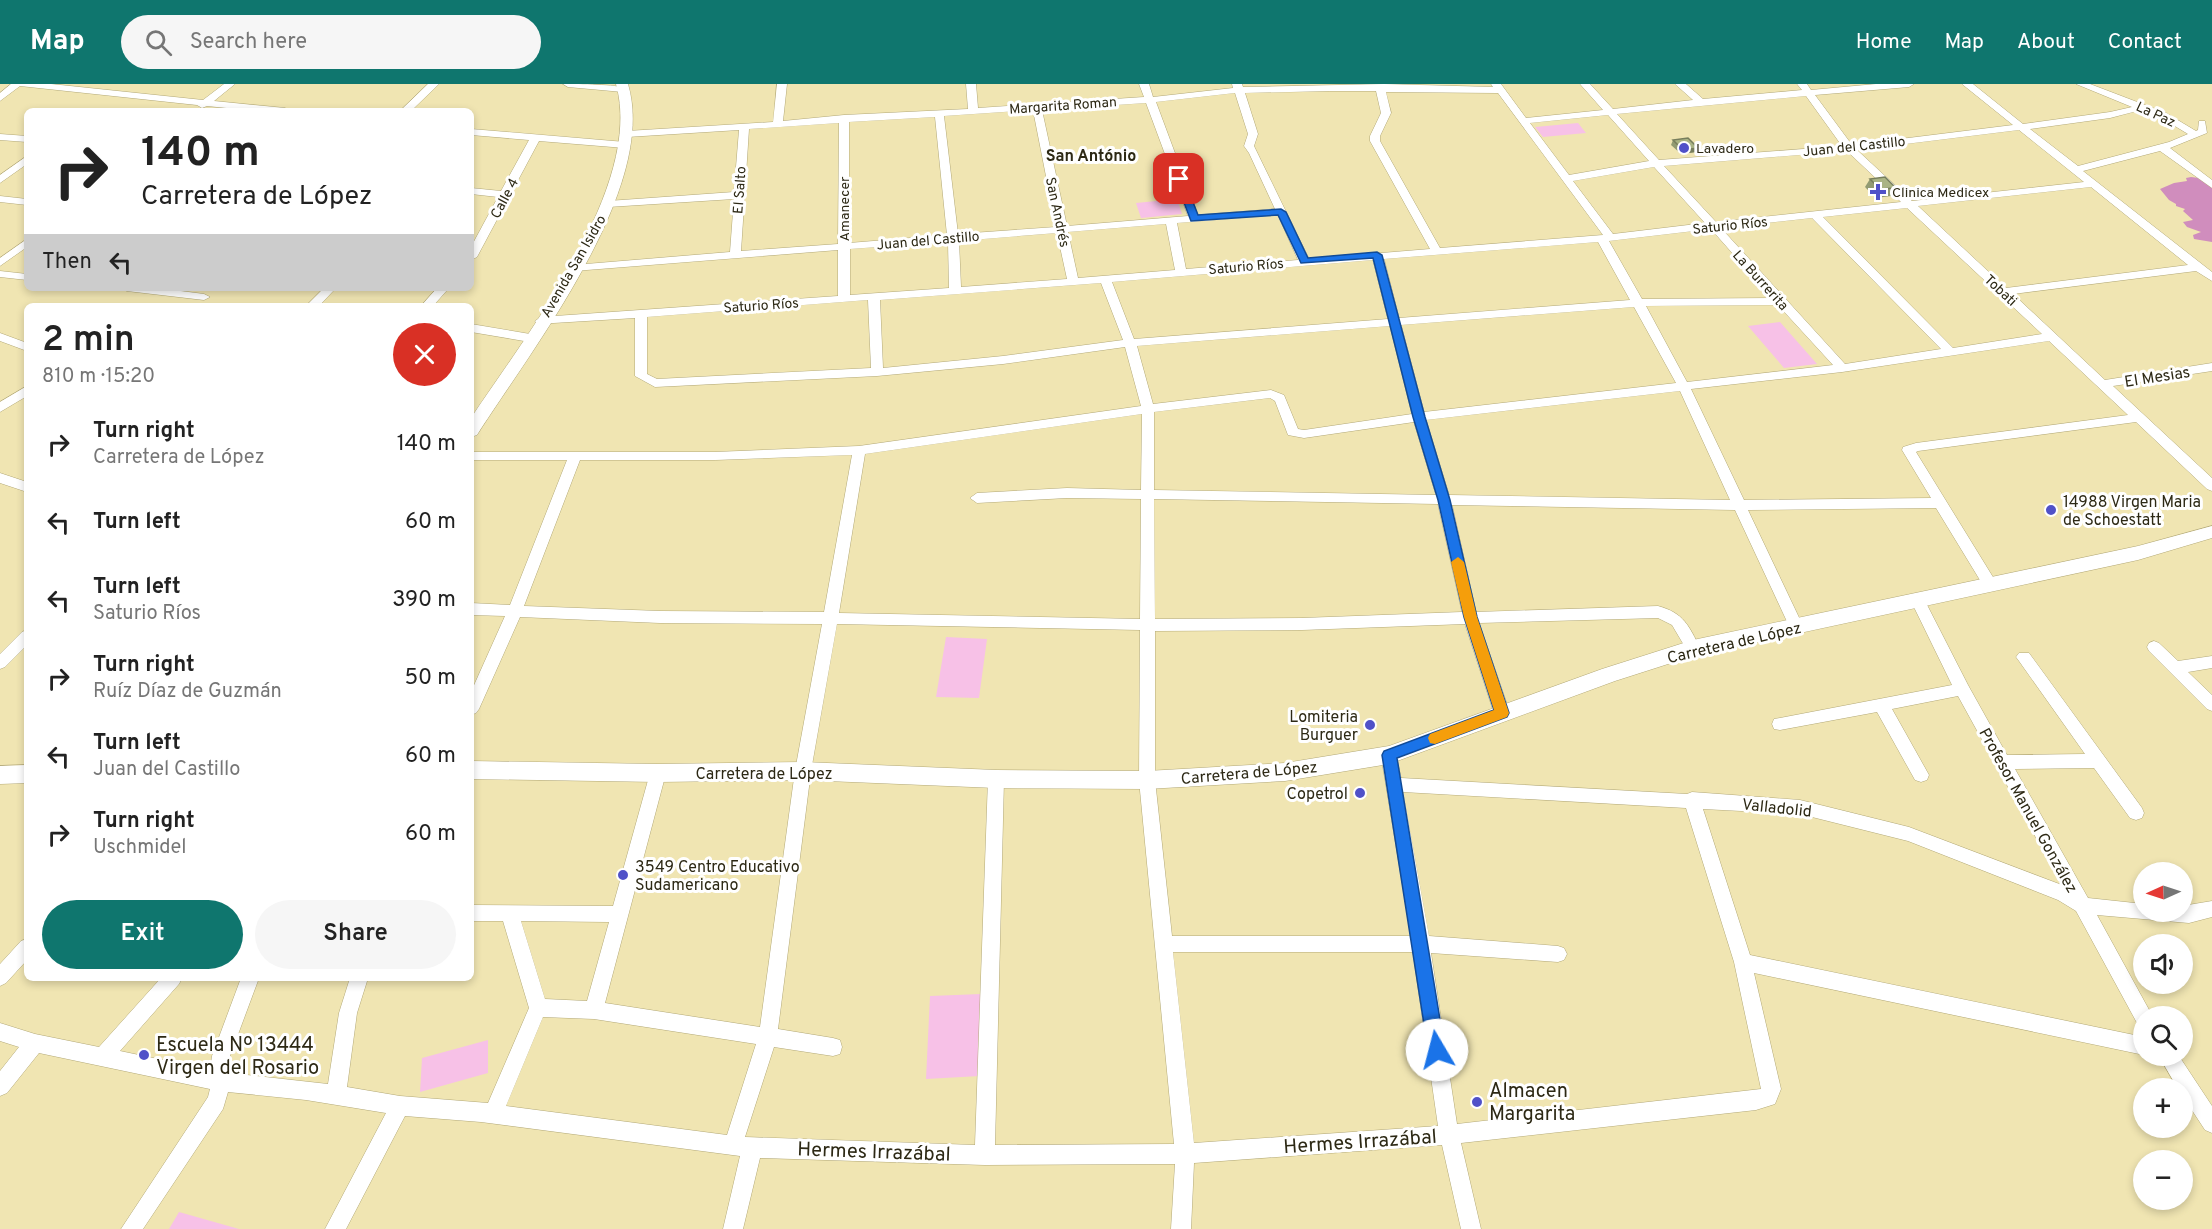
<!DOCTYPE html>
<meta charset="utf-8">
<style>
body{margin:0;font-family:Overpass,sans-serif;background:#f6f6f6;color:#222;height:100vh;display:flex;flex-direction:column;font-size:22px;white-space:nowrap}
*{box-sizing:border-box;margin:0}
p{font-size:20px;color:#767676}
.icon{flex:none;width:33px;height:33px;fill:none;stroke:currentColor;stroke-width:2;stroke-linecap:round;stroke-linejoin:round}
.map{position:relative;flex:1;overflow:hidden}
.side{position:absolute;left:24px;top:219px;width:450px;height:678px;display:flex;flex-direction:column;background:#fff;border-radius:9px;box-shadow:0 3px 9px #0003}
.side>*{flex:none}
.hud{position:absolute;left:24px;top:24px;width:450px;height:183px;border-radius:9px;box-shadow:0 3px 9px #0003;background:#fff;color:#222;overflow:hidden}
.needle{width:39px;rotate:267deg}
.tools{position:absolute;left:2133px;top:778px;display:grid;gap:12px}
.tools a{display:grid;place-items:center;width:60px;height:60px;border-radius:50%;background:#fff;box-shadow:0 3px 9px #0003;font-size:30px}
.pin{position:absolute;display:grid;place-items:center;width:51px;height:51px;color:#fff;margin:-26px;border-radius:12px;box-shadow:0 3px 9px #0006}
.me{position:absolute;width:66px;margin:-33px;rotate:352deg;stroke-linejoin:round;filter:drop-shadow(0 0 4px #0008)}
.turn{display:flex;align-items:center;gap:21px;height:126px;padding:0 18px;font-size:27px}
.turn .icon{width:78px;height:78px;stroke-width:2.5}
.turn b{display:block;font-size:42px;line-height:51px}
.then{display:flex;align-items:center;height:57px;padding:0 18px;background:#0003;gap:12px;font-size:22px}
.round{display:grid;place-items:center;flex:none;width:63px;height:63px;border-radius:32px;background:#f6f6f6}
.headline{display:flex;align-items:center;justify-content:space-between;height:102px;padding:0 18px}
h1{font-size:36px;font-weight:600;line-height:45px}
.cta{display:flex;gap:12px;margin-top:auto;padding:12px 18px}
.cta a{flex:1;height:69px;border-radius:36px;background:#0f766e;color:#fff;font-size:24px;font-weight:600;line-height:69px;text-align:center}
.cta a+a{background:#f6f6f6;color:#222}
ul{padding:0;list-style:none}
li{display:flex;align-items:center;gap:18px;height:78px;padding:0 18px}
li div{flex:1}
li b{display:block;font-size:22px}
li em{font-style:normal}
header{display:flex;align-items:center;gap:36px;box-sizing:border-box;height:84px;padding:0 30px;background:#0f766e;color:#fff}
header strong{font-size:28px}
nav{display:flex;gap:33px;margin-inline-start:auto;font-size:21px}
.search{width:420px;height:54px;background:#f6f6f6;display:flex;align-items:center;gap:15px;box-sizing:border-box;padding:0 21px;border-radius:33px;color:#767676;font-size:22px}
.map>svg:first-child{display:block}
.green{fill:#f7c1e7}
.forest{fill:#d08dbd}
.lines{fill:none;stroke-linecap:round;stroke-linejoin:round}
.minor-casing{stroke:#b3a978;stroke-width:1}
.major-casing{stroke:#b3a978;stroke-width:1}
.minor{fill:#fff;fill-rule:evenodd}
.major{fill:#fff;fill-rule:evenodd}
.wall{fill:#929b72}
.shaded-wall{fill:#777e5c}
.building{fill:#aab484;stroke:#777e5c;stroke-width:1.5}
.route{fill:#1a73e8;stroke:#114b97;stroke-width:1.5}
.slow{fill:#f59e0b}
.poi-dot{fill:#5051c8;stroke:#fff;stroke-width:2}
.labels{text-anchor:middle;stroke-width:6;stroke-linejoin:round;paint-order:stroke}
.far-street-label{font-size:14px;fill:#2d2915;stroke:#fff}
.far-poi-label{font-size:14px;fill:#2d2915;stroke:#fff;text-anchor:start}
.far-quarter-label{font-size:16px;font-weight:bold;fill:#2d2915;stroke:#fff}
.street-label{font-size:16px;fill:#2d2915;stroke:#fff}
.poi-label{font-size:16px;fill:#2d2915;stroke:#fff;text-anchor:start}
.near-poi-label{font-size:20px;fill:#2d2915;stroke:#fff;text-anchor:start}
.near-street-label{font-size:20px;fill:#2d2915;stroke:#fff}
</style>
<header>
<strong>Map</strong>
<div class="search"><svg class="icon" aria-label="search" viewBox="0 0 24 24"><circle cx="10" cy="10" r="6"/><path d="M15 15l6 6"/></svg>Search here</div>
<nav><a>Home</a><a>Map</a><a>About</a><a>Contact</a></nav>
</header>
<div class="map">
<svg width="2212" height="1145" viewBox="0 0 2212 1145">
<rect width="100%" height="100%" fill="#f0e5b2"/>
<path class="green" d="M1578,39L1586,49L1543,53L1535,43Z
M1177,115L1182,130L1141,134L1136,119Z
M1780,238L1817,280L1784,284L1748,242Z
M946,553L987,555L979,614L936,613Z
M981,910L980,992L926,995L930,912Z
M488,956V989L420,1008L422,974Z
M179,1128L239,1145H169Z"/>
<path class="forest" d="M2191,93L2199,94L2212,102V158L2194,155L2193,151L2201,148L2187,143L2183,138L2193,136L2183,127L2185,125L2176,122V120L2169,116L2160,105L2174,99L2187,97L2186,94Z"/>
<g class="lines">
<g class="minor-casing">
<path id="minor" d="M11,0H51L203,16L224,0H235L214,17L285,24L290,27H257L207,22L202,24L197,21L20,2L0,17V9Z
M428,0H439L411,27H400Z
M563,0C580,0 615,0 628,5L623,8L568,3Z
M777,0H787L783,37L844,31L968,25L966,0H976L978,24L1144,13L1139,0H1149L1153,13L1233,4L1232,0H1242L1243,3L1384,0L1493,3L1491,0H1501L1526,34L1603,26L1580,0H1590L1613,25L1693,16L1675,0H1686L1703,15L1802,6L1797,0H1807L1811,6L1876,0H1914L1909,3L1815,11L1852,61L2013,41L1962,0H1973L2023,40L2110,28L2132,23L2076,0H2090L2166,29L2196,47L2198,46L2199,37H2205L2207,49L2170,64L2212,96V104L2160,67L2083,87L2212,188V197L2196,187L2013,210L2105,296L2212,279V287L2113,302L2212,394V407L2207,405L2136,338L1918,367L1916,368L1996,498L1998,502L1996,506H1986L1936,424L1748,426L1804,544L1802,548H1792L1790,544L1735,426L1452,421L1476,528L1658,522C1684,529 1689,542 1700,564L1698,568H1688L1672,541L1658,534L1479,539L1510,629L1507,633L1502,635L1497,633L1494,629L1465,540L1302,546L1155,547V696L1172,852H1411L1381,671L1383,666L1389,664L1395,666L1401,694L1687,710L1692,708L1800,716L1909,743L2062,801L1958,612L1892,625L1929,691L1927,696L1921,698L1915,696L1877,628L1780,646L1774,645L1772,640L1774,635L1780,634L1952,601L1911,517L1913,513H1923L1968,601L2007,671L2085,670L2019,577L2016,573L2019,569H2029L2142,724L2144,729L2142,734L2136,736L2130,734L2094,684L2015,685L2088,814L2144,820V828H2182V822L2212,817V833L2189,839L2097,831L2153,933H2144V942L2137,939L2076,827L2058,816L1908,757L1800,730L1703,725L1750,871L2144,953V971L1754,889L1781,1005L1775,1020L1756,1026L1461,1059L1481,1145H1461L1442,1061L1194,1079L1191,1145H1171L1175,1080L985,1081L760,1074L743,1145H723L740,1072L481,1038L405,1032L346,1145H325L386,1029L306,1016L228,1008L223,1025L143,1145H121L208,1013L210,1005L39,969L7,1009L0,1012V987L19,963L0,957V939L35,950L99,963L161,894H182L179,900L120,967L210,986L212,972L241,894H259L230,972L229,989L328,1000L339,929L350,894H368L357,929L347,1003L400,1012L488,1019L529,924L503,837H471V821L613,822L650,689L652,684L658,682L664,684L666,689L605,919L760,943L795,687L822,540L660,539L520,533L479,625L476,629L471,631V608L505,532L471,531V519L510,521L567,376H471V368H715L859,362L1141,322L1125,263L1003,280L877,292L655,303L635,292V234L537,240L535,237L541,233L838,212V166L574,187L568,184L574,181L730,168L734,115L608,123L603,120L608,117L734,108L739,46L627,53L622,50L627,47L773,38ZM1330,7H1376L1381,29L1370,52V57L1430,165L1309,175L1254,62L1258,50L1245,9ZM1386,8L1498,9L1603,151L1440,164L1380,57V52L1391,29ZM1235,9L1248,50L1244,62L1249,69L1275,125L1198,131L1156,18ZM1806,12L1842,62L1659,76L1617,30ZM1146,19L1188,132L1067,142L1042,26ZM1033,26L1056,143L958,150L944,32ZM2141,26L2160,33L2188,50L2169,58L2078,82L2030,45L2110,34ZM1608,31L1649,77L1569,91L1530,39ZM935,33L947,151L849,159V38ZM839,39L838,160L741,167L749,45ZM2019,46L2084,98L1912,117L1857,66ZM1847,67L1901,118L1716,138L1664,82ZM1654,83L1705,139L1613,150L1573,97ZM2091,103L2188,181L2006,204L1918,122ZM1907,124L2042,250L1953,264L1823,133ZM1278,131L1298,176L1186,185L1177,139ZM1812,134L1941,265L1845,280L1721,144ZM1166,140L1175,186L1078,194L1068,148ZM1711,145L1772,214L1642,215L1609,157ZM1057,149L1067,195L961,203L959,157ZM948,158L949,204L850,211V165ZM1598,158L1630,216L1399,234L1384,175ZM1373,176L1388,235L1134,255L1112,198ZM1101,199L1123,256L1003,272L883,284L880,216ZM868,216L871,284L657,295L647,290V233ZM1778,221L1833,281L1687,298L1646,222ZM1634,223L1676,299L1424,328L1401,241ZM1390,242L1412,330L1304,346L1298,345L1284,311L1271,306L1153,320L1137,262ZM2049,257L2128,331L1916,359L1903,363L1902,366L1931,414L1744,416L1691,305L1842,288ZM1680,307L1730,416L1449,411L1426,336ZM1270,314L1275,317L1288,351L1304,354L1414,338L1436,411L1154,406V328ZM1142,330L1141,406L1067,404L977,409L970,414L977,419L1067,414L1141,415L1140,535L839,529L865,370ZM852,371L824,528L660,527L524,522L580,376H715ZM1154,415L1438,420L1462,528L1302,534L1155,535ZM837,540L1140,546L1139,696L1174,1060L995,1061L1004,695L1002,690L996,688L990,690L988,695L975,1061L745,1053L774,963L833,972L840,970L842,963L840,956L833,954L778,945L811,687ZM1403,708L1686,724L1734,878L1761,1005L1457,1040L1431,869L1558,878L1564,876L1567,870L1564,864L1558,862L1429,852ZM521,837L609,838L587,917L545,915ZM1173,868H1413L1438,1042L1194,1059ZM543,933L594,935L756,960L727,1051L506,1022Z
M471,45L625,58L630,61L625,64L539,57L477,173L471,176V163L498,113L471,110V104L501,107L529,56L471,51Z
M0,50L27,52V58L0,56Z
M27,72V80L0,99V91Z
M0,112L27,115V121L0,118Z
M27,155V163L0,182V174Z
M0,187L27,190V196L0,193Z
M121,204H157L204,210L210,213L204,216L127,207Z
M324,204H336L319,222H306Z
M437,204H449L433,222H421Z
M471,240L530,250L536,254L530,258L471,248Z
M0,249L27,259V267L0,257Z
M27,302V312L0,328V318Z
M0,389L27,398V408L0,399Z
M27,546V561L5,583L0,585V570L22,548Z
M2154,557L2159,559L2178,577L2212,572V584L2188,588L2212,611V627L2207,625L2149,567L2147,563L2149,559Z
M27,855V876L6,899L0,902V880L21,857Z
M2159,972H2179L2212,1022V1049L2205,1046L2182,1011V1005H2178Z"/>
</g>
<g class="major-casing">
<path id="major" d="M616,0H628C659,104 531,266 477,351L471,353V334C525,252 645,102 616,0Z
M2212,442V454L2138,476L1693,572L1615,597L1389,680L1285,697L1147,705L996,704L803,696L658,698L471,695V677L658,680L803,678L996,686L1147,687L1285,679L1389,662L1602,585L1693,556L2138,462Z
M27,681V699L0,700V682Z"/>
</g>
<use href="#minor" class="minor"/>
<use href="#major" class="major"/>
</g>
<path class="wall" d="M1673,56L1696,68L1681,70L1671,61Z
M1870,95L1896,104L1891,112L1876,114L1865,103Z"/>
<path class="shaded-wall" d="M1698,64L1696,68L1681,70L1683,66Z"/>
<path class="building" d="M1688,54L1698,64L1683,66L1673,56Z
M1885,93L1896,104L1880,105L1870,95Z"/>
<path class="route" d="M1179,92L1184,95L1198,131L1281,125L1286,128L1308,174L1377,168L1382,171L1425,333L1450,416L1477,533L1509,629L1507,633L1397,674L1445,966L1443,972L1437,975L1431,972L1428,966L1382,671L1384,667L1494,626L1464,533L1438,416L1413,333L1373,174L1301,179L1278,131L1191,137L1175,95Z"/>
<path class="slow" d="M1458,473L1464,478L1477,533L1509,629L1507,633L1435,660L1430,659L1428,654L1430,650L1494,626L1464,533L1451,478Z"/>
<g class="poi-dot">
<circle cx="1684" cy="64" r="6"/>
<path d="M1875 99h6v6h6v6h-6v6h-6v-6h-6v-6h6z"/>
<circle cx="2051" cy="426" r="6"/>
<circle cx="1370" cy="641" r="6"/>
<circle cx="1360" cy="709" r="6"/>
<circle cx="623" cy="791" r="6"/>
<circle cx="144" cy="971" r="6"/>
<circle cx="1477" cy="1018" r="6"/>
</g>
<g class="labels">
<g class="far-street-label">
<text transform="translate(1063 21) rotate(-4)" y="5">Margarita Roman</text>
<text transform="translate(2156 30) rotate(25)" y="5">La Paz</text>
<text transform="translate(1854 62) rotate(-6)" y="5">Juan del Castillo</text>
<text transform="translate(739 106) rotate(-86)" y="5">El Salto</text>
<text transform="translate(504 114) rotate(-62)" y="5">Calle 4</text>
<text transform="translate(844 125) rotate(-90)" y="5">Amanecer</text>
<text transform="translate(1058 128) rotate(78)" y="5">San Andrés</text>
<text transform="translate(1730 141) rotate(-6)" y="5">Saturio Ríos</text>
<text transform="translate(928 156) rotate(-5)" y="5">Juan del Castillo</text>
<text transform="translate(573 182) rotate(-60)" y="5">Avenida San Isidro</text>
<text transform="translate(1246 182) rotate(-5)" y="5">Saturio Ríos</text>
<text transform="translate(1761 196) rotate(48)" y="5">La Burrerita</text>
<text transform="translate(2001 206) rotate(43)" y="5">Tobati</text>
<text transform="translate(761 221) rotate(-4)" y="5">Saturio Ríos</text>
</g>
<g class="far-poi-label">
<text x="1696" y="69">Lavadero</text>
<text x="1892" y="113">Clinica Medicex</text>
</g>
<g class="far-quarter-label">
<text x="1091" y="77">San António</text>
</g>
<g class="street-label">
<text transform="translate(2157 292) rotate(-9)" y="6">El Mesias</text>
<text transform="translate(1734 558) rotate(-13)" y="6">Carretera de López</text>
<text transform="translate(1249 688) rotate(-5)" y="6">Carretera de López</text>
<text x="764" y="695">Carretera de López</text>
<text transform="translate(1777 723) rotate(6)" y="6">Valladolid</text>
<text transform="translate(2029 726) rotate(61)" y="6">Profesor Manuel González</text>
</g>
<g class="poi-label">
<text x="2063" y="423">14988 Virgen Maria<tspan x="2063" dy="18">de Schoestatt</tspan></text>
<text x="1358" y="638" text-anchor="end">Lomiteria<tspan x="1358" dy="18">Burguer</tspan></text>
<text x="1348" y="715" text-anchor="end">Copetrol</text>
<text x="635" y="788">3549 Centro Educativo<tspan x="635" dy="18">Sudamericano</tspan></text>
</g>
<g class="near-poi-label">
<text x="156" y="967">Escuela Nº 13444<tspan x="156" dy="23">Virgen del Rosario</tspan></text>
<text x="1489" y="1013">Almacen<tspan x="1489" dy="23">Margarita</tspan></text>
</g>
<g class="near-street-label">
<text transform="translate(1360 1057) rotate(-4)" y="7">Hermes Irrazábal</text>
<text transform="translate(874 1067) rotate(2)" y="7">Hermes Irrazábal</text>
</g>
</g>
</svg>
<div class="tools">
<a><svg class="needle" viewBox="-14 -14 28 28"><path d="M0-13l5 13h-10z" fill="#e53935"/><path d="M0 13l5-13h-10z" fill="#767676"/></svg></a>
<a><svg class="icon" aria-label="sound" viewBox="0 0 24 24"><path d="M4 9h4l5-4v14l-5-4H4zM17 9q2 3 0 6"/></svg></a>
<a><svg class="icon" aria-label="search" viewBox="0 0 24 24"><circle cx="10" cy="10" r="6"/><path d="M15 15l6 6"/></svg></a>
<a>+</a>
<a>−</a>
</div>
<div class="pin" style="left:1179px;top:95px;background:#d93025"><svg class="icon" aria-label="arrive" viewBox="0 0 24 24"><path d="M6 21V4h12l-3 4 3 4H6"/></svg></div>
<svg class="me" style="left:1437px;top:966px" viewBox="-20 -20 40 40"><circle r="19" fill="#fff"/><path d="M0-13L10 11 0 6-10 11z" fill="#1a73e8"/></svg>
<div class="hud">
<div class="turn"><svg class="icon" aria-label="right" viewBox="0 0 24 24"><path d="M7 20v-9h11M14 6l5 5-5 5"/></svg><div><b>140 m</b>Carretera de López</div></div>
<div class="then">Then<svg class="icon" aria-label="left" viewBox="0 0 24 24"><path d="M17 20v-9H6M10 6l-5 5 5 5"/></svg></div>
</div>
<section class="side">
<div class="headline"><div><h1>2 min</h1><p>810 m · 15:20</p></div><a class="round" style="background:#d93025;color:#fff"><svg class="icon" aria-label="close" viewBox="0 0 24 24"><path d="M6 6l12 12M18 6L6 18"/></svg></a></div>
<ul>
<li><svg class="icon" aria-label="right" viewBox="0 0 24 24"><path d="M7 20v-9h11M14 6l5 5-5 5"/></svg><div><b>Turn right</b><p>Carretera de López</p></div><em>140 m</em></li>
<li><svg class="icon" aria-label="left" viewBox="0 0 24 24"><path d="M17 20v-9H6M10 6l-5 5 5 5"/></svg><div><b>Turn left</b></div><em>60 m</em></li>
<li><svg class="icon" aria-label="left" viewBox="0 0 24 24"><path d="M17 20v-9H6M10 6l-5 5 5 5"/></svg><div><b>Turn left</b><p>Saturio Ríos</p></div><em>390 m</em></li>
<li><svg class="icon" aria-label="right" viewBox="0 0 24 24"><path d="M7 20v-9h11M14 6l5 5-5 5"/></svg><div><b>Turn right</b><p>Ruíz Díaz de Guzmán</p></div><em>50 m</em></li>
<li><svg class="icon" aria-label="left" viewBox="0 0 24 24"><path d="M17 20v-9H6M10 6l-5 5 5 5"/></svg><div><b>Turn left</b><p>Juan del Castillo</p></div><em>60 m</em></li>
<li><svg class="icon" aria-label="right" viewBox="0 0 24 24"><path d="M7 20v-9h11M14 6l5 5-5 5"/></svg><div><b>Turn right</b><p>Uschmidel</p></div><em>60 m</em></li>
</ul>
<div class="cta"><a>Exit</a><a>Share</a></div>
</section>
</div>
